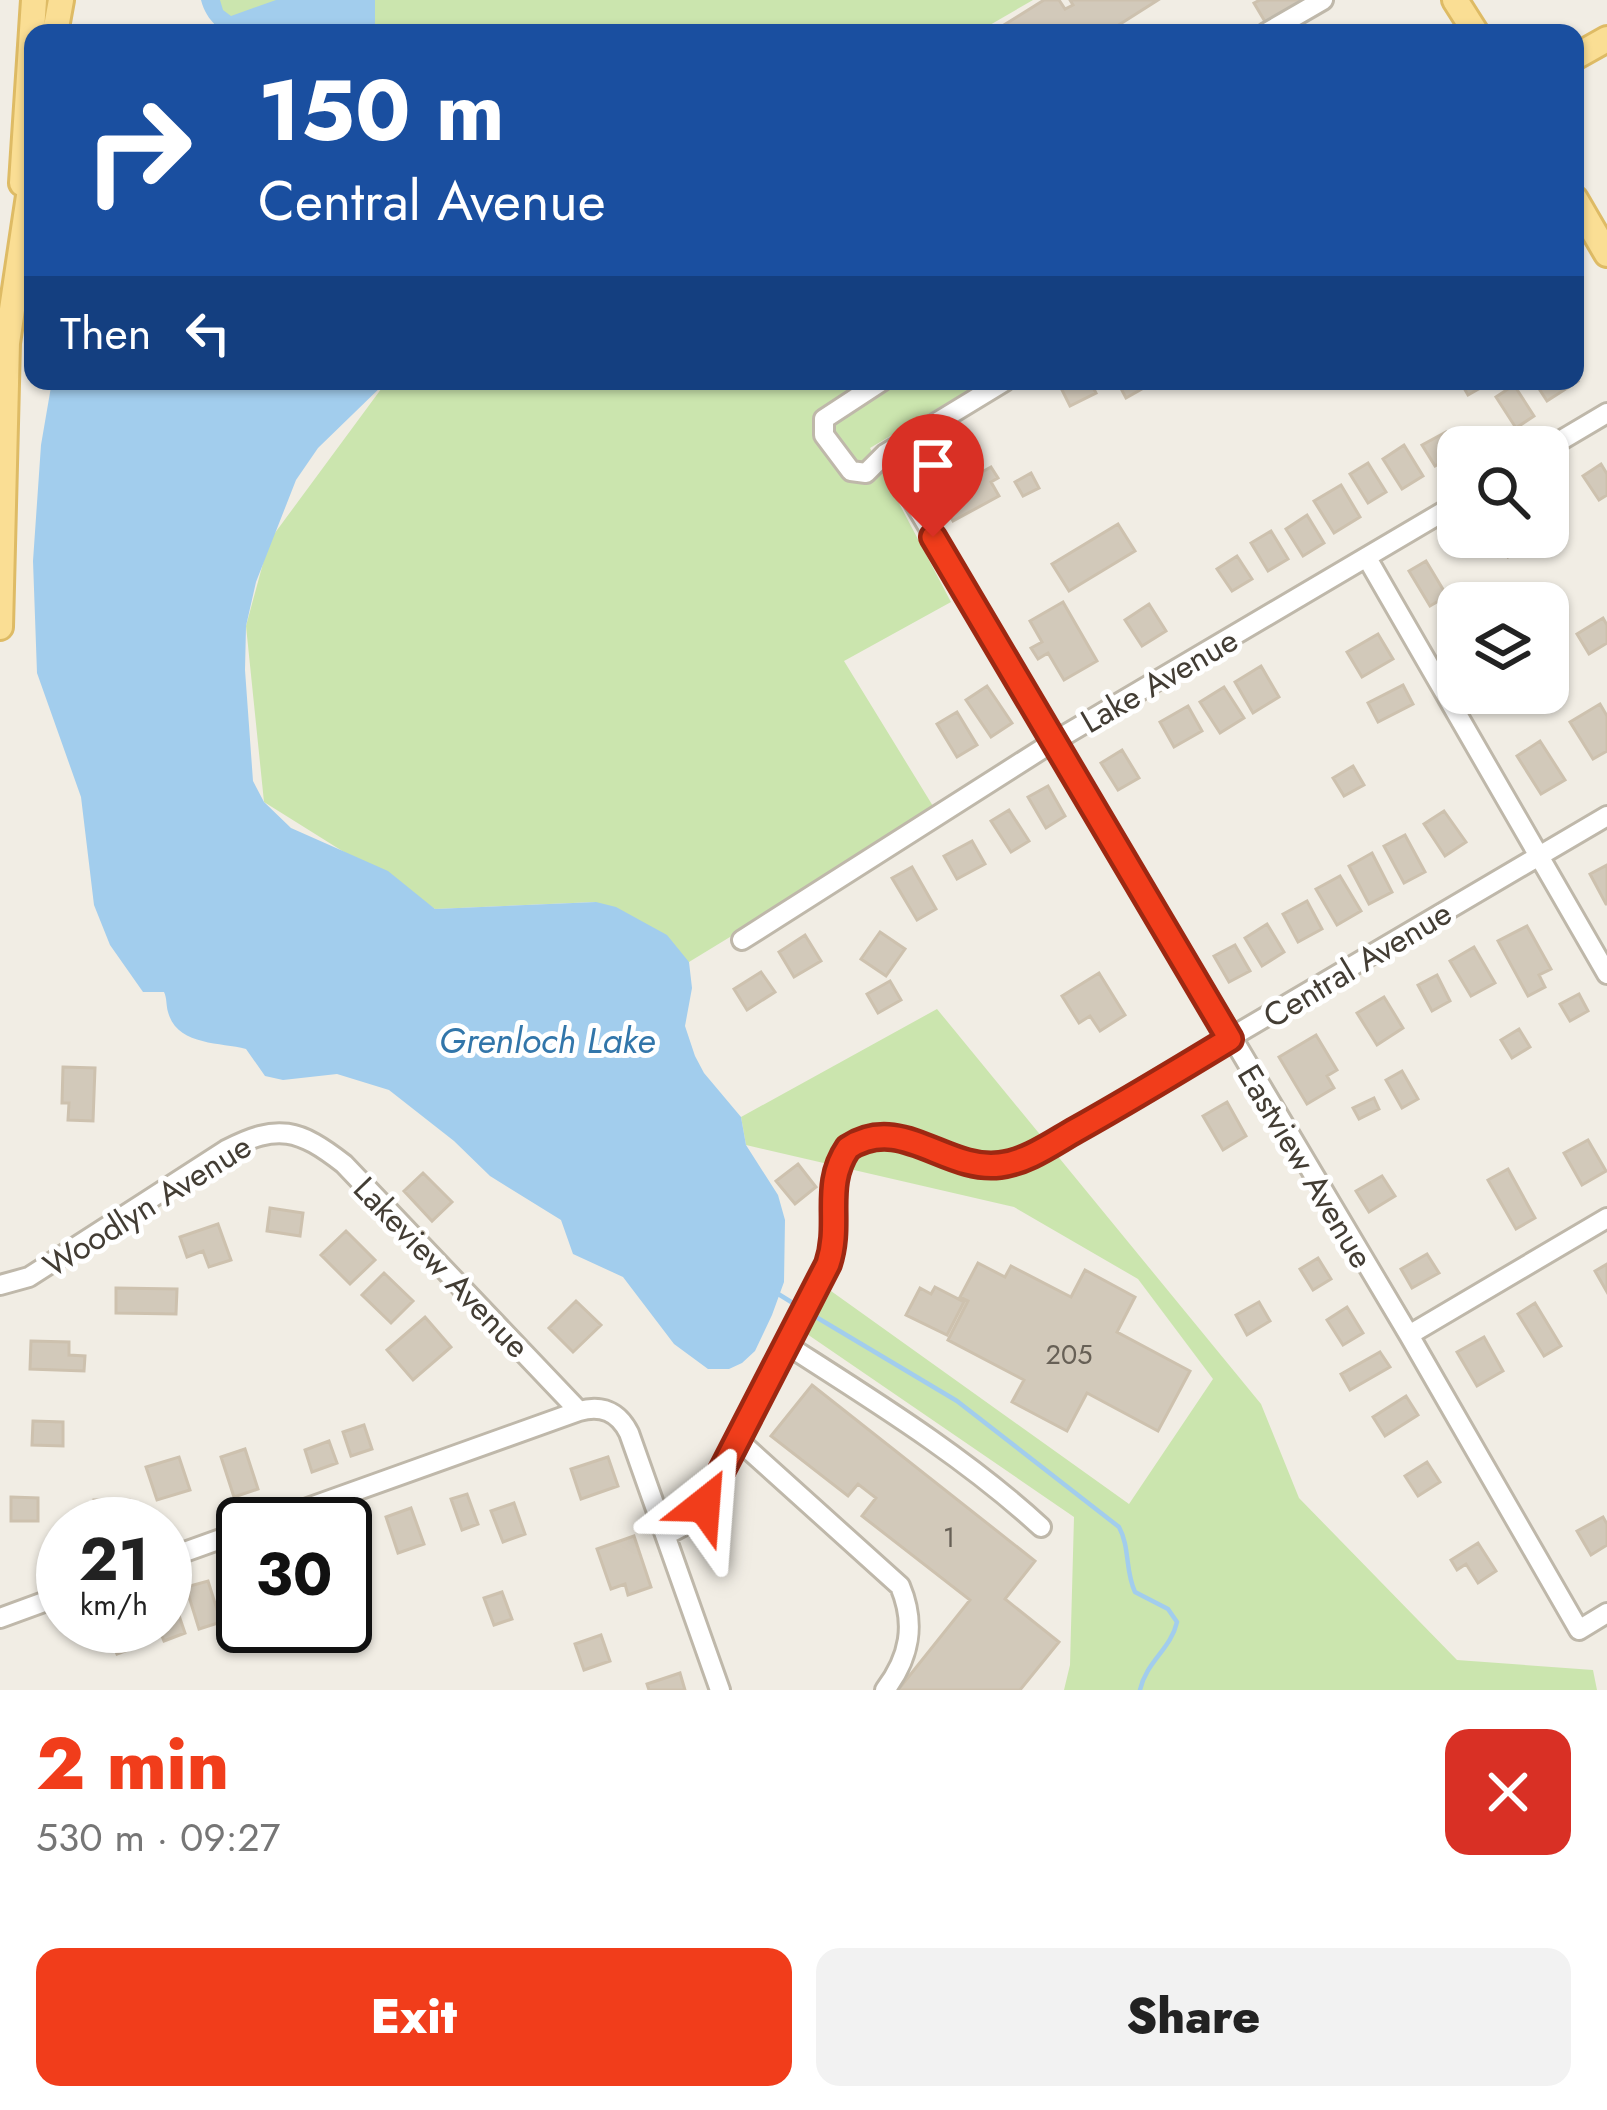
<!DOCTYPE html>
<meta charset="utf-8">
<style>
body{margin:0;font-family:Jost,sans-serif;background:#f2f2f2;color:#222;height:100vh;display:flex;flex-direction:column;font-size:45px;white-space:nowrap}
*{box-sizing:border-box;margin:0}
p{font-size:39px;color:#767676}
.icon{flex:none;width:66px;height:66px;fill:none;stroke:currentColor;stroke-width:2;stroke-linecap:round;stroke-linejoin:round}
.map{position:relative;height:1690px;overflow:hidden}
.drawer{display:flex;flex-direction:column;background:#fff;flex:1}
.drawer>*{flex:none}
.guide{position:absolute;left:24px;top:24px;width:1560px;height:366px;border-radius:24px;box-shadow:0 3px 9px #0004;background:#1a4fa0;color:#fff;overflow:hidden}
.tools{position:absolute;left:1437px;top:426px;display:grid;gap:24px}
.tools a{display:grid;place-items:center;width:132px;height:132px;border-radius:24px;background:#fff;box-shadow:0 3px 9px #0004;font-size:60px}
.speed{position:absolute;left:36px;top:1497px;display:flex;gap:24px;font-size:60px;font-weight:700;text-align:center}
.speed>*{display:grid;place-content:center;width:156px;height:156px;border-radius:50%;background:#fff;box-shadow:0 3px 9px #0004;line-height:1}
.speed small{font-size:30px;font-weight:400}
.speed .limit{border:6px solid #111;border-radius:18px;background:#fff;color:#111}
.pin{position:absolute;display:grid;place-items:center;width:102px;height:102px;color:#fff;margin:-123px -51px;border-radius:50% 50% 50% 0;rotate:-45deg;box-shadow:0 0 12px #0007}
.pin .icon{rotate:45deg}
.me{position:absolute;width:132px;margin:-66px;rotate:28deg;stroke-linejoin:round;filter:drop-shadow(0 0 9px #0008)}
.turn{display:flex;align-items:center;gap:42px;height:252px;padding:0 36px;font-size:54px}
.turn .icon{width:156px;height:156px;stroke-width:2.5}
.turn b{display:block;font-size:84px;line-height:102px}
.then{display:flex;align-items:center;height:114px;padding:0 36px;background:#0003;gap:24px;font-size:45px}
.round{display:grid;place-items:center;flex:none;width:126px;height:126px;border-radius:24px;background:#f2f2f2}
.head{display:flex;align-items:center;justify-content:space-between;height:204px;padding:0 36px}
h1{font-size:72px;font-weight:800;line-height:90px;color:#f13d1b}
.primary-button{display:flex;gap:24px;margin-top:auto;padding:24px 36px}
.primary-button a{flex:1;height:138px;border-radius:24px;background:#f13d1b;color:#fff;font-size:48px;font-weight:800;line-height:138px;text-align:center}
.primary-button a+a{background:#f2f2f2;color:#222}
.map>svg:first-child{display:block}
.green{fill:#cbe5ae}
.water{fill:#a2cded}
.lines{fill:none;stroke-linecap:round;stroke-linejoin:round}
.stream{stroke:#a2cded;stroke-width:4.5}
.building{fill:#d2c9ba;stroke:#cdc1ae;stroke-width:3}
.minor-casing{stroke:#bfb8aa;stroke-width:24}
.major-casing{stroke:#debb65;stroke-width:30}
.minor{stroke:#fff;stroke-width:18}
.major{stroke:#fade94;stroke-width:24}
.route-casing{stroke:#9d2812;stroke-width:30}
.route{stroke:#f13d1b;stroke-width:21}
.labels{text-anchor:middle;stroke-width:10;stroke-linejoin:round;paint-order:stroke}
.number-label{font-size:27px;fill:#676056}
.street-label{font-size:33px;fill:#433d34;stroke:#fff}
.water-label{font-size:36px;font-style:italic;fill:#3276aa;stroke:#fff}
</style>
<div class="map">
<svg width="1607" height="1690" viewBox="0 0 1607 1690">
<rect width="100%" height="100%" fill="#f1ede4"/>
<path class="green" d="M208,0H1033L976,33H245L215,27Z
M387,381H984L870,448L951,602L844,661L936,811L689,962L595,902L435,909L264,802L246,626L269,541Z
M937,1009L1261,1404L1299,1498L1457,1660L1593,1670L1597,1690H1064L1070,1665L1074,1517L807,1334L831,1291L1129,1504L1213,1379L1138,1279L1014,1207L746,1145L741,1117Z"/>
<path class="water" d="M201,0H220L223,10L231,16L276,0H375V33H277L267,26C240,47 209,31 201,0Z
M52,381H387L318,448L296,480L256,582L246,626L245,670L253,781L264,802L291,828L388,871L435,909L596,902L616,907L667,935L689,962L692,988L685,1026L695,1056L704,1073L741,1117L746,1145L778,1195L785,1220L784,1282L772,1315L755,1351L742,1363L729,1369H708L674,1344L623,1277L573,1254L561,1220L490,1176L454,1141L389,1090L337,1074L283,1080L265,1076L246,1049C220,1042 177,1046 168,1012C166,1005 167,998 164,992H143L110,945L94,905L81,797L37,673L33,561L41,445Z"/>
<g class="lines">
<path class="stream" d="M775,1292L801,1308
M811,1314L957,1401L1119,1527C1130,1547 1125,1571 1135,1592L1168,1609L1177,1622C1171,1649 1146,1662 1140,1690"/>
</g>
<path class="building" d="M1044,0H1059L1065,9L1073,5L1070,0H1158L1106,33H991Z
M1044,0H1059L1065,9L1073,5L1070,0H1158L1106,33H991Z
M1260,0H1308L1267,25L1254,3Z
M1260,0H1308L1267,25L1254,3Z
M1575,376L1578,381L1547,401L1534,381H1575Z
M1075,381H1090L1096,393L1070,406L1061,388Z
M1117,381H1156L1126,398Z
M1460,381H1478L1482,387L1468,395Z
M1514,385L1534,416L1516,428L1496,397Z
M1446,432L1458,453L1435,466L1422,445Z
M1404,445L1423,476L1402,489L1383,459Z
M1368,463L1386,492L1368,503L1350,474Z
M1601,464L1607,474V495L1599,500L1583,476Z
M991,467L998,478L991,482L999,496L953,521L939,496Z
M1031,473L1039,488L1023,496L1015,482Z
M1341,485L1360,517L1334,533L1314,501Z
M1307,515L1324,543L1303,556L1286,529Z
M1118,524L1135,551L1069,591L1052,564Z
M1271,531L1288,559L1268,571L1251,543Z
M1497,537H1544L1508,557Z
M1237,556L1252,579L1232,591L1217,569Z
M1426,561L1447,596L1430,606L1409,571Z
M1063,602L1097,661L1064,680L1048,653L1038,659L1031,648L1042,642L1030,621Z
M1149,604L1166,631L1142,646L1125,620Z
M1603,618L1607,625V643L1589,654L1577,634Z
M1378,634L1393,659L1362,677L1347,652Z
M1261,666L1279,697L1253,713L1235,682Z
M1403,685L1413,704L1378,722L1368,703Z
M987,686L1012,723L991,737L966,700Z
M1224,687L1244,718L1220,733L1200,702Z
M1484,693H1511L1514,697L1495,710Z
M1600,704L1607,716V751L1593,759L1570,722Z
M1188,706L1202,731L1174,747L1160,722Z
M957,712L977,745L957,757L937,724Z
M1540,741L1565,780L1541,794L1517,756Z
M1122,750L1139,778L1118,790L1101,763Z
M1353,766L1364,785L1344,796L1333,778Z
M1048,786L1065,816L1046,828L1028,797Z
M1009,810L1029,841L1011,852L991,821Z
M1444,811L1466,842L1445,856L1424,824Z
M1405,835L1425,872L1404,883L1384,846Z
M972,841L985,864L957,879L944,856Z
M1372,853L1392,892L1369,904L1349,866Z
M1607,865V904H1606L1590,874Z
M912,867L936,909L917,920L892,878Z
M1340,876L1361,911L1337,925L1316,889Z
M1307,901L1322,929L1298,942L1283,914Z
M1267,924L1284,952L1262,966L1245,938Z
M1527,926L1551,969L1539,975L1545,987L1528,996L1498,941Z
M880,932L905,949L886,976L861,959Z
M805,935L821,961L794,977L779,952Z
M1235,945L1250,971L1229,982L1214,956Z
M1474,947L1495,983L1471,996L1450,961Z
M761,972L775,992L747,1010L734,989Z
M1099,973L1125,1015L1100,1031L1090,1016L1079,1023L1062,996Z
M1437,975L1450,1001L1432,1011L1418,985Z
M890,981L901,1000L878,1013L867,994Z
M1579,994L1588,1011L1570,1021L1560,1004Z
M1384,997L1403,1028L1377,1045L1357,1013Z
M1519,1029L1530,1047L1512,1058L1501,1040Z
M1316,1035L1337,1070L1327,1076L1334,1088L1307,1104L1279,1057Z
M63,1067L95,1068L93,1121L68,1120L69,1103H62Z
M1402,1071L1418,1099L1402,1108L1386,1080Z
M1374,1098L1379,1109L1359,1119L1353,1108Z
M1227,1102L1246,1136L1223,1150L1203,1116Z
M1588,1140L1606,1171L1582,1185L1564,1153Z
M798,1164L816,1187L795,1204L776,1181Z
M1508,1169L1535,1218L1516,1229L1488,1180Z
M423,1173L452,1202L432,1221L404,1191Z
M1382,1176L1395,1196L1369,1212L1356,1191Z
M270,1208L303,1213L300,1236L267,1231Z
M218,1224L231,1260L209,1267L203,1251L187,1257L180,1237Z
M346,1231L375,1260L350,1284L321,1255Z
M1427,1254L1439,1273L1412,1288L1401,1269Z
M1318,1258L1331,1279L1313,1290L1300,1269Z
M978,1263L1005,1277L1011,1266L1071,1297L1085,1270L1135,1297L1117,1332L1190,1371L1158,1431L1087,1393L1067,1431L1012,1402L1024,1380L948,1340L968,1301L960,1297Z
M1607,1264V1292L1595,1271Z
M384,1273L413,1301L391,1323L362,1295Z
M935,1287L964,1302L947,1335L906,1315L920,1288L931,1294Z
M116,1288L177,1289L176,1314L116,1313Z
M576,1301L601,1325L573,1352L549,1328Z
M1259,1302L1270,1321L1247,1335L1236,1315Z
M1535,1303L1561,1346L1544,1356L1518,1314Z
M1347,1307L1363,1333L1343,1345L1327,1320Z
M425,1317L451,1347L413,1380L387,1350Z
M1484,1337L1503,1371L1477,1386L1457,1352Z
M31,1341L69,1342V1355L85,1356L84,1371L30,1369Z
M1380,1352L1390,1367L1350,1390L1341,1374Z
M812,1385L1035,1561L1005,1599L1059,1642L1020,1690H898L970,1600L862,1516L876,1498L858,1484L848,1496L771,1436Z
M1406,1396L1418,1415L1385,1436L1373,1417Z
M33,1421L63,1422V1446L32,1445Z
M364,1425L372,1449L351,1456L343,1432Z
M329,1441L337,1463L312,1472L305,1450Z
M245,1449L258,1489L234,1497L221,1457Z
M179,1457L190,1490L157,1500L146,1467Z
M608,1457L618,1486L581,1499L571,1469Z
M1427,1462L1440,1482L1418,1496L1405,1476Z
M467,1494L478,1524L462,1530L451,1499Z
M11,1497L38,1498V1521H11Z
M94,1500H129L128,1524H94Z
M514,1503L525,1534L503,1542L491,1511Z
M411,1508L424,1544L398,1553L386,1517Z
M1603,1517L1607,1524V1545L1591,1555L1577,1531Z
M634,1536L651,1587L628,1595L625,1584L611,1589L597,1549Z
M1478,1543L1496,1571L1478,1583L1466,1564L1457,1570L1451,1560Z
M359,1547L367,1571L345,1578L349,1588L345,1589V1552Z
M243,1570V1615L239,1616L224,1577Z
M208,1581L221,1622L199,1629L186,1587Z
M502,1592L512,1619L494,1625L484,1598Z
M172,1595L185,1633L164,1641L158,1626H165V1598Z
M106,1626H137L144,1644L117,1654Z
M601,1635L610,1661L584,1670L575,1644Z
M680,1673L685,1690H649L647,1684Z"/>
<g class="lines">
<g class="minor-casing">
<path id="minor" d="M1266,33L1323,0
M882,381L824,419V435L851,471L866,473L885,454L1005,381
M1548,448L1607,413
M885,454L1409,1335L1579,1630L1607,1613
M1367,558L1607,974
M742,940L1053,742L1458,503
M0,1285L29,1277L226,1150C278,1123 299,1129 344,1164L579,1411
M1409,1335L1607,1218
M787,1345C874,1401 965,1457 1041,1527
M738,1440L900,1586C916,1624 910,1657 885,1690
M263,1524L579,1411C601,1405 618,1411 629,1433L720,1690
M666,1535L685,1525L704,1505L822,1278C830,1260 835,1243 835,1224C835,1201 829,1181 840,1160C871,1106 937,1158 977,1165C996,1168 1014,1162 1031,1155L1607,816
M165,1559L243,1531
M0,1618L63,1595"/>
</g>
<g class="major-casing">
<path id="major" d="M1455,0L1476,33
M55,33L61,0
M1575,57L1607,39
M22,183L34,0
M1575,199L1607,254
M0,627L7,343L33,169"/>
</g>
<use href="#minor" class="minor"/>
<use href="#major" class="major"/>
</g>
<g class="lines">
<g class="route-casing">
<path id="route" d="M704,1505L828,1264C842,1222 822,1186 848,1148C901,1113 946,1172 1000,1165C1027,1162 1053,1143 1076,1130C1128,1101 1179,1070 1230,1039L933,537"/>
</g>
<use href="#route" class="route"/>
</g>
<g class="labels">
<g class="number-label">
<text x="1069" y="1364">205</text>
<text x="949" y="1547">1</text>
</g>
<g class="street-label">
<text transform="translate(1159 680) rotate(-30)" y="12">Lake Avenue</text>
<text transform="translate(1357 964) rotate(-31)" y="12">Central Avenue</text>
<text transform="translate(1306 1166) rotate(59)" y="12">Eastview Avenue</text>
<text transform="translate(147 1205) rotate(-32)" y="12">Woodlyn Avenue</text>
<text transform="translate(442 1267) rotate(46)" y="12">Lakeview Avenue</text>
</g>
<g class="water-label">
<text x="547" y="1053">Grenloch Lake</text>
</g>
</g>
</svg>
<div class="tools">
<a><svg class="icon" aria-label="search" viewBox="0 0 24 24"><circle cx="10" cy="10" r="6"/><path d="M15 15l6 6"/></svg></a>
<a><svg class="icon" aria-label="layers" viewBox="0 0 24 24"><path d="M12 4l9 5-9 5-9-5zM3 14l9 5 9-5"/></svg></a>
</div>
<div class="speed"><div>21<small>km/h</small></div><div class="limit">30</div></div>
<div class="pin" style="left:933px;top:537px;background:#d93025"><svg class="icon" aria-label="arrive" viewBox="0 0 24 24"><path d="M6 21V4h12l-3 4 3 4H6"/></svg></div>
<svg class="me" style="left:704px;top:1505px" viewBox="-20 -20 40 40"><path d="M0-17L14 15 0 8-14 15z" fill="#f13d1b" stroke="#fff" stroke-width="4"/></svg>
<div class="guide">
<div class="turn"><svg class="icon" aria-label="right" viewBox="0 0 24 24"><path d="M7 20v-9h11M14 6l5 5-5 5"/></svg><div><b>150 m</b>Central Avenue</div></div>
<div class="then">Then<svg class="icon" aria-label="left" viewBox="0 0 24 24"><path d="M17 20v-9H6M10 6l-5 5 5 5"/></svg></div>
</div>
</div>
<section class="drawer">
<div class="head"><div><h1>2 min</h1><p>530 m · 09:27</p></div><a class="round" style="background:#d93025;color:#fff"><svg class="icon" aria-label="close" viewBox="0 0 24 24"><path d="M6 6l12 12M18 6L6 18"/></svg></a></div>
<div class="primary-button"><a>Exit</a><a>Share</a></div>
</section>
